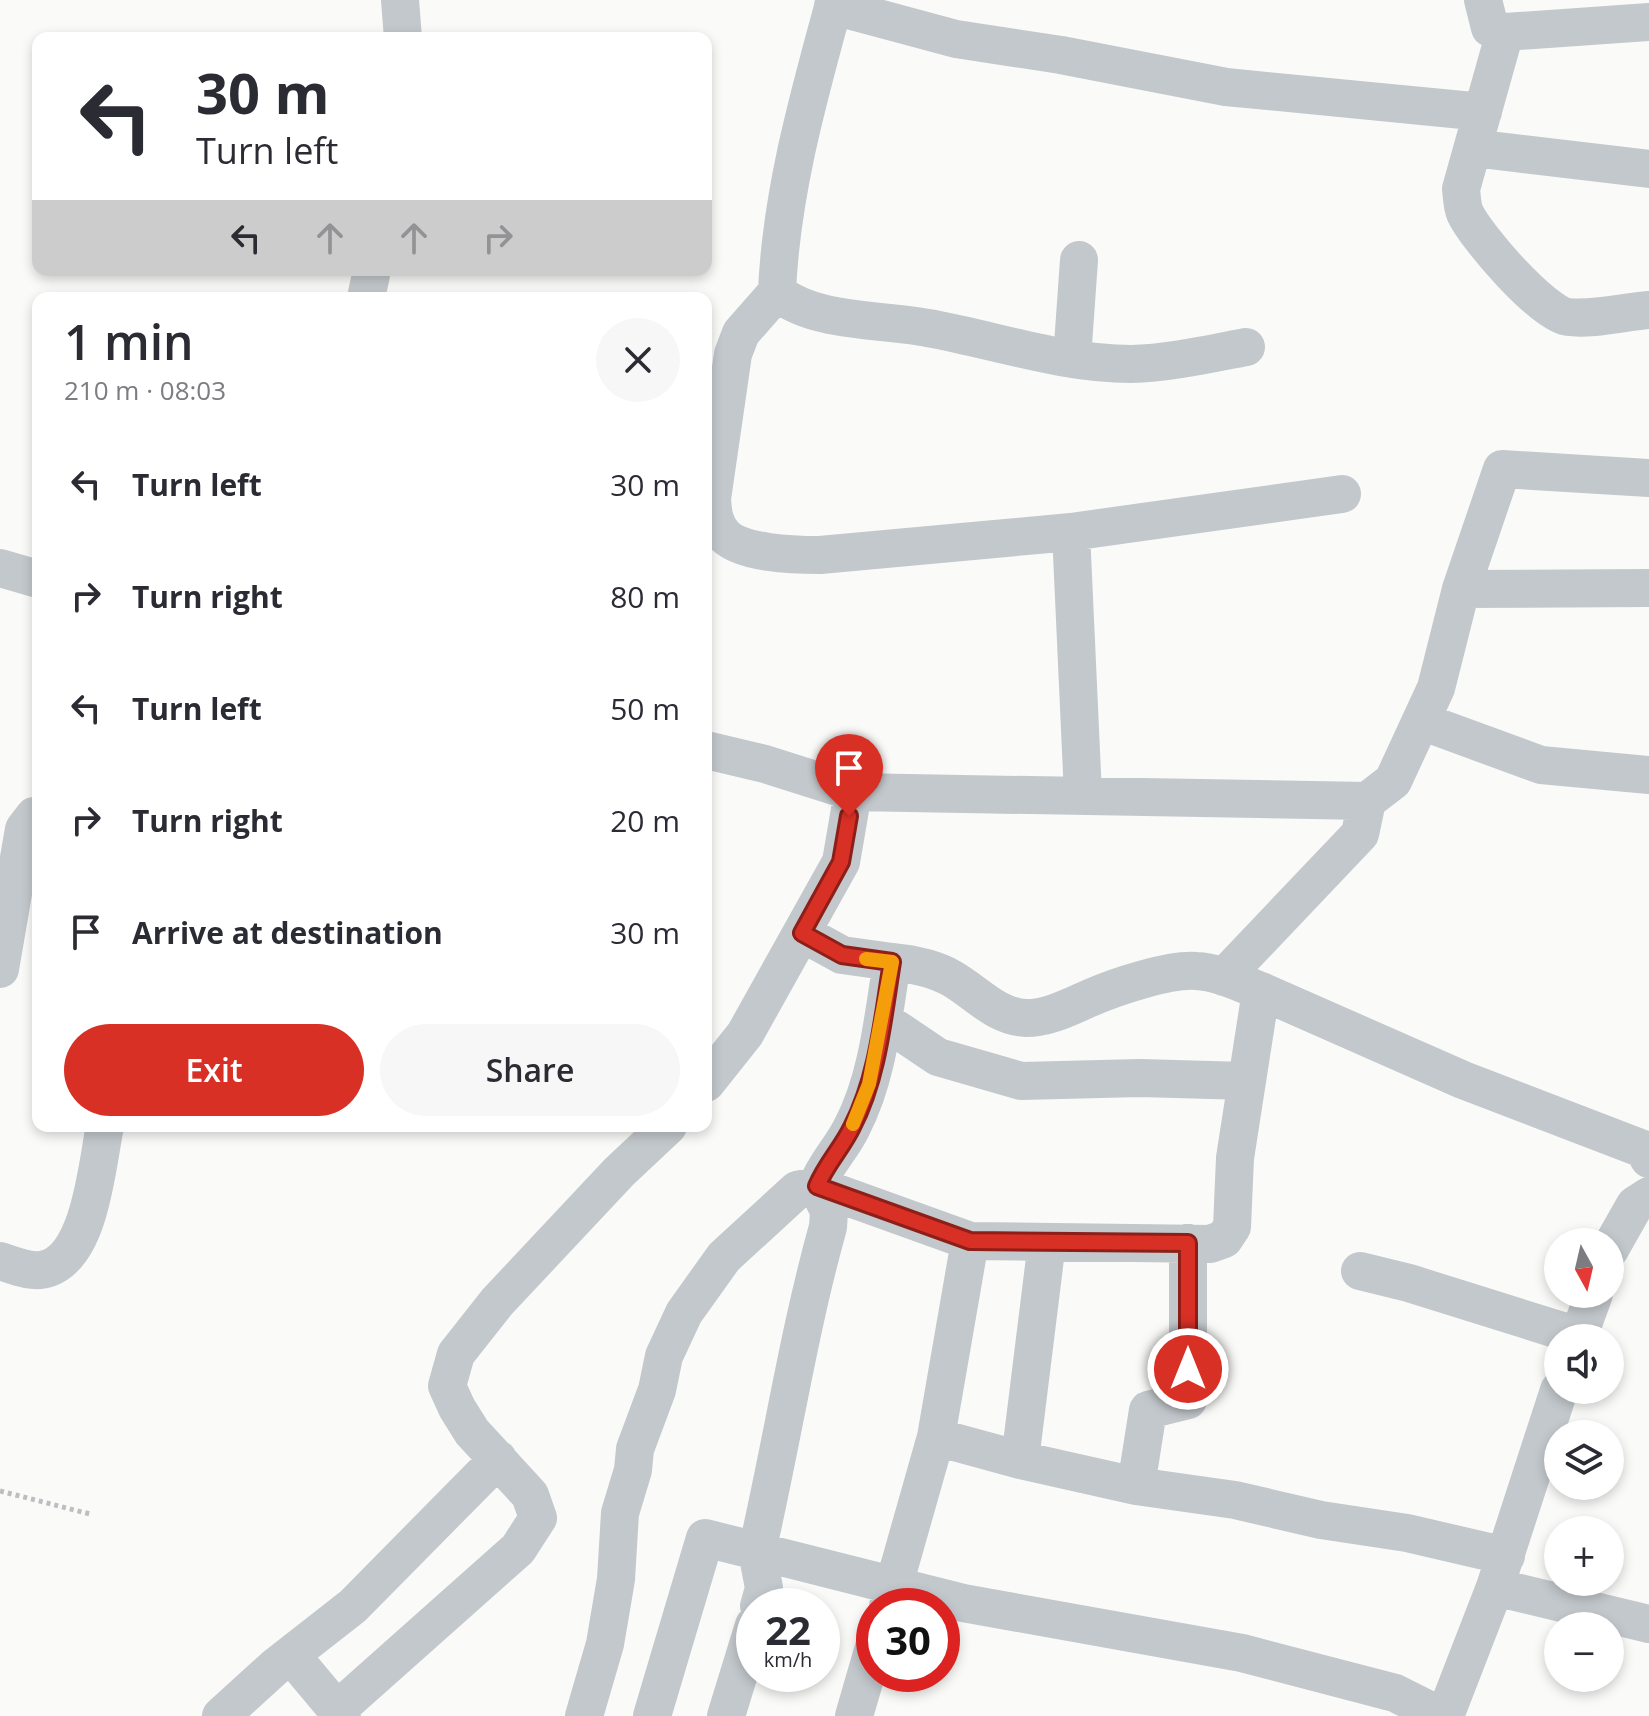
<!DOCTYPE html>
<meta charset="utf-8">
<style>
body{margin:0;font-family:"Open Sans",sans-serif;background:#f7f7f7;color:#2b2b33;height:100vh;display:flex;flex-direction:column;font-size:30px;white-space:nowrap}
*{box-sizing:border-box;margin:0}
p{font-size:26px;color:#7c7c81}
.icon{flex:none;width:44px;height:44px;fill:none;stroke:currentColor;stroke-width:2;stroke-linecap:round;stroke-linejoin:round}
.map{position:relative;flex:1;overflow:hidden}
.details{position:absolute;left:32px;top:292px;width:680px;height:840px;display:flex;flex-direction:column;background:#fff;border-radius:16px;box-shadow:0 4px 12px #0003}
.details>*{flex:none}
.top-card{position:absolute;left:32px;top:32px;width:680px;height:244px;border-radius:16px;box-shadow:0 4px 12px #0003;background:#fff;color:#2b2b33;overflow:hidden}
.needle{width:52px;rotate:172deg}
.controls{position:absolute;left:1544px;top:1228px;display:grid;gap:16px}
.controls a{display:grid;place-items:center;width:80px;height:80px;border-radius:50%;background:#fff;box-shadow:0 4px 12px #0003;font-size:40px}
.speed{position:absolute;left:736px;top:1588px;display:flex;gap:16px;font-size:40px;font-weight:700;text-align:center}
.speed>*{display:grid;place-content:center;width:104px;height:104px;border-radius:50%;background:#fff;box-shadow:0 4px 12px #0003;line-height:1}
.speed small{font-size:20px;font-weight:400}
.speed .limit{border:12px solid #d22;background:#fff;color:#111}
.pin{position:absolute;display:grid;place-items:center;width:68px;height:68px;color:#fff;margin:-82px -34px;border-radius:50% 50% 50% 0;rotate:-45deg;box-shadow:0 0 8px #0007}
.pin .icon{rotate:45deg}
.me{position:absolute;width:88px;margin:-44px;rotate:0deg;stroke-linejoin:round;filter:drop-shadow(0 0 6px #0008)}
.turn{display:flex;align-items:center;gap:28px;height:168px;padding:0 32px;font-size:36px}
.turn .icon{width:104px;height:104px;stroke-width:2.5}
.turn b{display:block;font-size:56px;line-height:68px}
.lanes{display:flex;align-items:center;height:76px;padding:0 32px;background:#0003;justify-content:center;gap:40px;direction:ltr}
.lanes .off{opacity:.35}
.round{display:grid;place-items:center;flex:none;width:84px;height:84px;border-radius:42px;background:#f7f7f7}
.summary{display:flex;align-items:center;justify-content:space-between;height:136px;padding:0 32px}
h1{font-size:48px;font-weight:600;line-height:60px}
.primary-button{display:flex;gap:16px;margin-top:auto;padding:16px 32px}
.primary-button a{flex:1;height:92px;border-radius:48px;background:#d93025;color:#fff;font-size:32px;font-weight:600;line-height:92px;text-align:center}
.primary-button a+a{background:#f7f7f7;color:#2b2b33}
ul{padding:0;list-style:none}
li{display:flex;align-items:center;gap:24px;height:112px;padding:0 32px}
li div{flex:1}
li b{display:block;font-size:30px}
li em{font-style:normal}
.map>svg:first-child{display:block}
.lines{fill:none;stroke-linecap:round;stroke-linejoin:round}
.path{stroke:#bbbfc2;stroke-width:5;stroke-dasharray:4 4;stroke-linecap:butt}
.minor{stroke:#c3c8cc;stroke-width:38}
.route-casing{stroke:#8d1f18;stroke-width:20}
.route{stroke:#d93025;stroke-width:14}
.slow{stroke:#f59e0b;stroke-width:14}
</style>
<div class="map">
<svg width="1649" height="1716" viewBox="0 0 1649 1716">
<rect width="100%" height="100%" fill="#fafaf8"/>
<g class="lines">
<path class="path" d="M0,1491L90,1514"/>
<path class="minor" d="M400,0L403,38
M835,0C809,95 781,193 777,292C813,323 882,319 928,328C995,340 1062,364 1131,364C1169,363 1209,354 1246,347
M1483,0L1490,28L1505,32L1649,22
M833,6L956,39L1061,55L1226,87L1483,112
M1505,32L1461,189C1462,197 1462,206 1465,213C1476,237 1543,314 1568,317C1593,320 1624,312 1649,310
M1473,148L1649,169
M777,292L741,333L733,354L712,499C713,513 714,523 723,534C740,554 796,555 820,555L1071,532L1083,795
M366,298L372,270
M1072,359L1079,260
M1071,532L1342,494
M0,568L38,579
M1461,589L1649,588
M1421,721L1541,765L1649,775
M706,750L765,764L853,792L1367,801L1393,781L1436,688L1461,589L1502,469L1649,478
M892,962C913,964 933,968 951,978C976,992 996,1017 1026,1018C1049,1018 1069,1007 1090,998C1115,987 1169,969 1196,971C1218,972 1240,983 1261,991
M0,969L24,829L34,816H38
M1224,977L1360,834L1367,801
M883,1020L938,1057L1021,1081L1140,1078L1246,1081
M706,1083L745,1034L841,862L853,792
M970,1241L1210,1244L1224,1239L1232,1227L1235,1158L1261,991L1463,1080L1643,1149L1649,1159
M1610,1249L1635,1205L1649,1196
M0,1261C15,1266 33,1274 49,1268C91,1252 97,1164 105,1126
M1360,1271L1409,1283L1578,1336
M1578,1338L1594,1294
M1020,1460L1047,1242
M1136,1486L1148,1410L1188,1400V1243
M1495,1587L1649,1624
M759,1606L764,1588L757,1551L963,1603L1242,1653L1395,1693L1441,1716
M888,1606L936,1437L1020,1460L1136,1486L1235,1500L1321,1520L1407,1533L1506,1556
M291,1655L342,1716
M337,1710L518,1549L538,1518L530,1495L472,1432L457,1408L447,1386L456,1354L497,1302L619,1172L668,1126
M221,1716L275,1667L353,1606L498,1459
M584,1716L605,1644L616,1579L620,1513L633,1470L635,1449L657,1390L664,1356L684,1313L724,1257L797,1190L817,1186L970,1241L936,1437
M652,1716L705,1538L757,1551C782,1443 798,1334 828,1227L829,1211L817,1186C825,1164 842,1148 852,1127C878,1077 883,1017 892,962L842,955L802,933
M726,1716L754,1625
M854,1716L874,1647
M1445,1716L1495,1587L1559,1390"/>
</g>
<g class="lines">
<g class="route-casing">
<path id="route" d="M849,816L841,862L802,933L842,955L892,962C883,1017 878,1077 852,1127C842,1148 826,1164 817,1186L970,1241L1188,1243V1369"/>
</g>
<use href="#route" class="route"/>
<path class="slow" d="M853,1124L869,1084L892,962L866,959"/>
</g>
</svg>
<div class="controls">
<a><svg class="needle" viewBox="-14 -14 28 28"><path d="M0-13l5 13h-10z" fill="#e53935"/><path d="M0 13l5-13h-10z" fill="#7c7c81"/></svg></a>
<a><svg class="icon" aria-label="sound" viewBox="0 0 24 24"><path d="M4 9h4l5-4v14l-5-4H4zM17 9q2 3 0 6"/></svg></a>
<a><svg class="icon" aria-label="layers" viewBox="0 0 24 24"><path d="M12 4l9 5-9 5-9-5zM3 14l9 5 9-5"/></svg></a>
<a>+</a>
<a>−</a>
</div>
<div class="speed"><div>22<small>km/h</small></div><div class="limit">30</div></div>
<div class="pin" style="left:849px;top:816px;background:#d93025"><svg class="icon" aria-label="arrive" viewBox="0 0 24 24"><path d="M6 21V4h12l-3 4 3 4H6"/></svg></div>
<svg class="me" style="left:1188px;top:1369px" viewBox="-20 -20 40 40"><circle r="17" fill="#d93025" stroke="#fff" stroke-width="3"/><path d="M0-11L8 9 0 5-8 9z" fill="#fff"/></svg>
<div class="top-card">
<div class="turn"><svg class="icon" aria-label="left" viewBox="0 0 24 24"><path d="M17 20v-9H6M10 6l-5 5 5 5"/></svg><div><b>30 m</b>Turn left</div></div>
<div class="lanes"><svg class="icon" aria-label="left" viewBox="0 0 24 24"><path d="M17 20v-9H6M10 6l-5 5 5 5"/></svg><svg class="icon off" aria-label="ahead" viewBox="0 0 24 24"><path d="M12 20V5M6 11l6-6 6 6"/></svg><svg class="icon off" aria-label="ahead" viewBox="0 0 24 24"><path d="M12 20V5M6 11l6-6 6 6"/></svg><svg class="icon off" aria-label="right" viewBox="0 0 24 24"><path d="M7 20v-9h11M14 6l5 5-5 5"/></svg></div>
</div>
<section class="details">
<div class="summary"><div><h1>1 min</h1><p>210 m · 08:03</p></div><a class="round"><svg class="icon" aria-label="close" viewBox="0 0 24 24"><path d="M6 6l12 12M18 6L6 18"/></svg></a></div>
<ul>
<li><svg class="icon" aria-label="left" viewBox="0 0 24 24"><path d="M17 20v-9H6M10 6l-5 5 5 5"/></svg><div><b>Turn left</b></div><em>30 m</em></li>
<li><svg class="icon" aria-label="right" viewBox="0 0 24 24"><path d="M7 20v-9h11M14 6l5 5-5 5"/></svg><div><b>Turn right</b></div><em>80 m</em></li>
<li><svg class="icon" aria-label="left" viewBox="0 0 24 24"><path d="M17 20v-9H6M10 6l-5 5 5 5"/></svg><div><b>Turn left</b></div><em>50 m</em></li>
<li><svg class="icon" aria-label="right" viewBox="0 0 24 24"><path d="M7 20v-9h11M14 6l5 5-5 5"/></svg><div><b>Turn right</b></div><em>20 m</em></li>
<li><svg class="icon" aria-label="arrive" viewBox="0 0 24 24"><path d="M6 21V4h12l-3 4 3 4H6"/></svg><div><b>Arrive at destination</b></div><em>30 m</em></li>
</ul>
<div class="primary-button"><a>Exit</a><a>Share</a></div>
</section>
</div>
